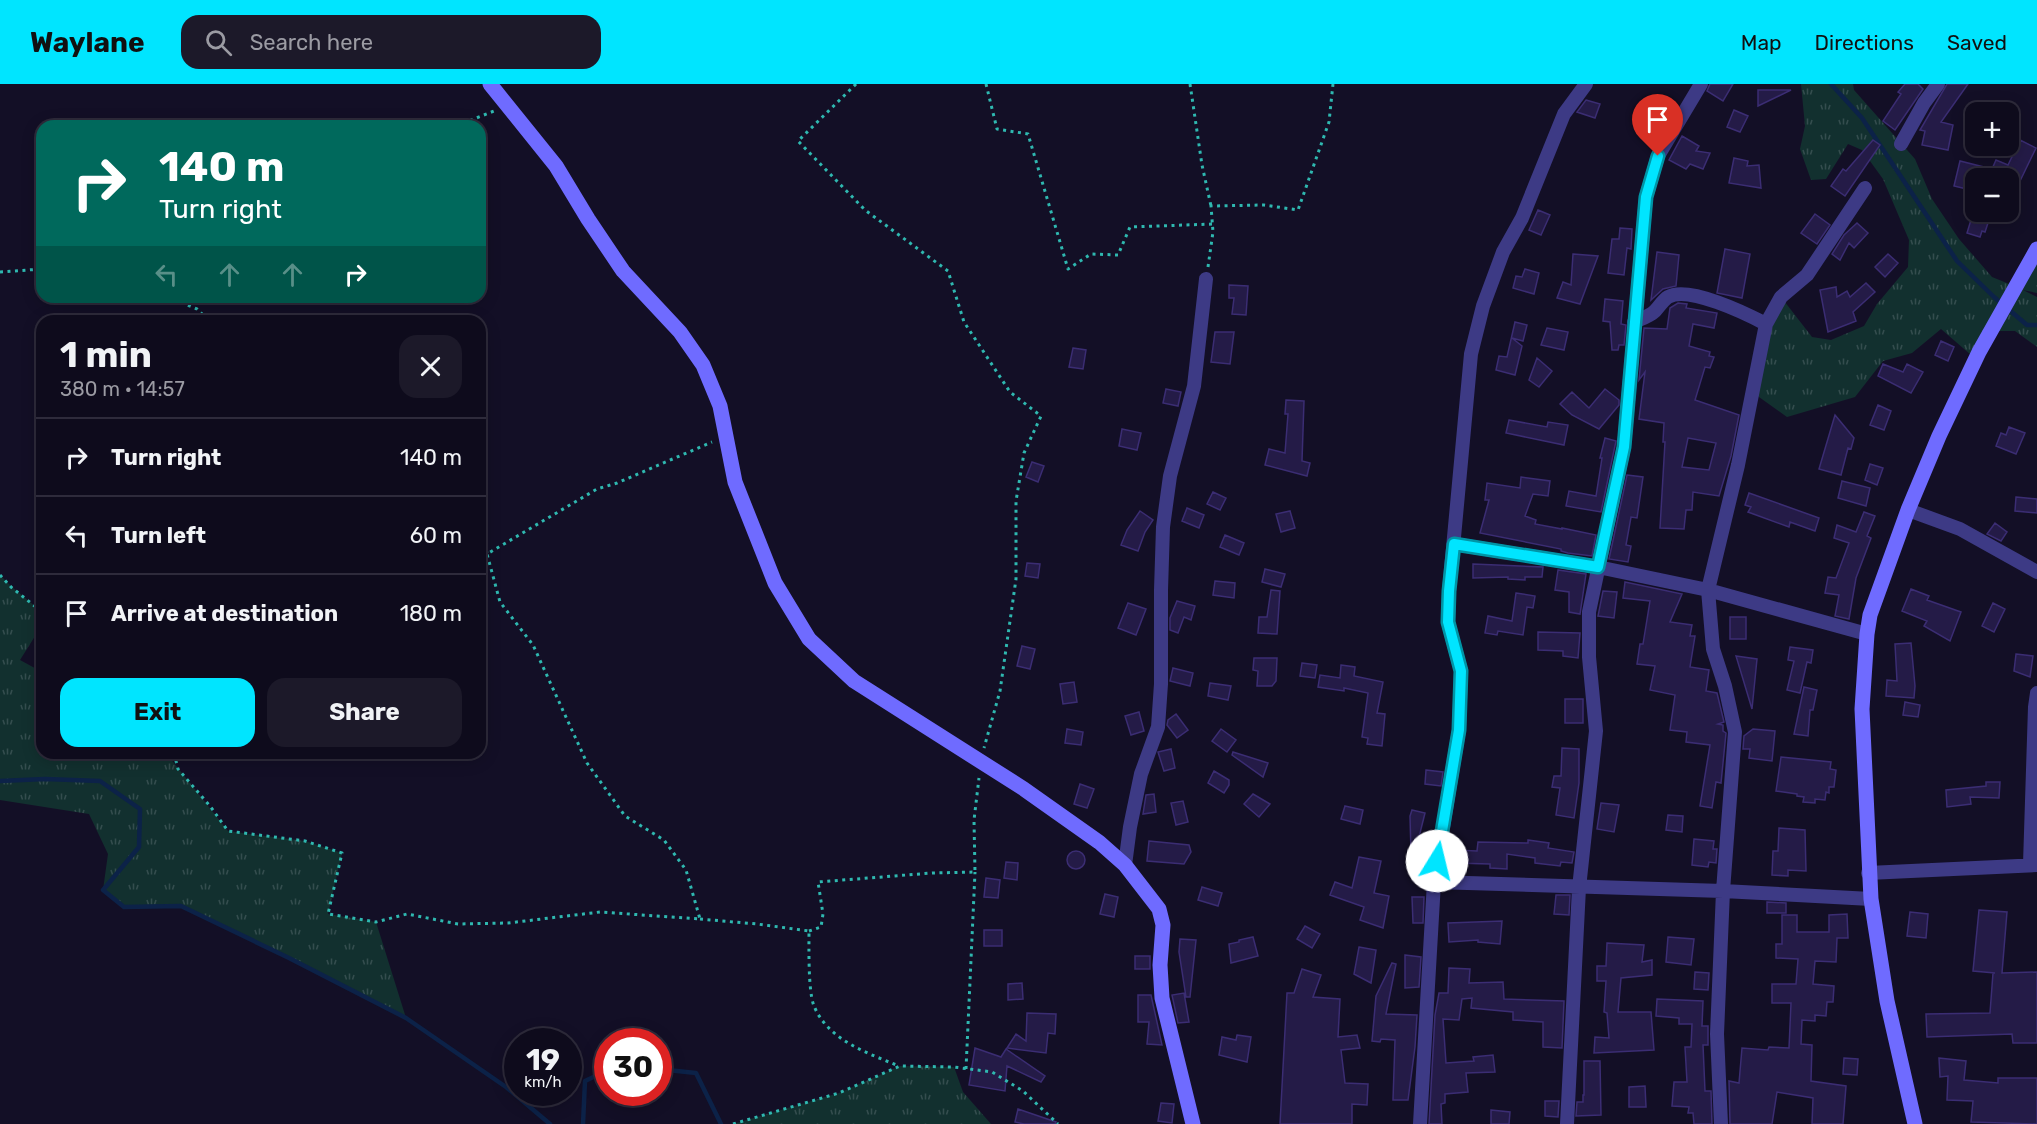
<!DOCTYPE html>
<meta charset="utf-8">
<style>
body{margin:0;font-family:Rubik,sans-serif;background:#1c1929;color:#f1f3f6;height:100vh;display:flex;flex-direction:column;font-size:22px;white-space:nowrap}
*{box-sizing:border-box;margin:0}
p{font-size:20px;color:#9b9ba3}
.icon{flex:none;width:33px;height:33px;fill:none;stroke:currentColor;stroke-width:2;stroke-linecap:round;stroke-linejoin:round}
.map{position:relative;flex:1;overflow:hidden}
.details{position:absolute;left:36px;top:231px;width:450px;height:444px;display:flex;flex-direction:column;background:#0e0b1c;border-radius:18px;box-shadow:0 3px 15px #0003,0 0 0 2px #2e2b3b}
.details>*{flex:none}
.banner{position:absolute;left:36px;top:36px;width:450px;height:183px;border-radius:18px;box-shadow:0 3px 15px #0003,0 0 0 2px #2e2b3b;background:#00695c;color:#fff;overflow:hidden}
.controls{position:absolute;left:1965px;top:18px;display:grid;gap:12px}
.controls a{display:grid;place-items:center;width:54px;height:54px;border-radius:12px;background:#0e0b1c;box-shadow:0 3px 15px #0003,0 0 0 2px #2e2b3b;font-size:30px}
.speed{position:absolute;left:504px;top:944px;display:flex;gap:12px;font-size:30px;font-weight:700;text-align:center}
.speed>*{display:grid;place-content:center;width:78px;height:78px;border-radius:50%;background:#0e0b1c;box-shadow:0 3px 15px #0003,0 0 0 2px #2e2b3b;line-height:1}
.speed small{font-size:15px;font-weight:400}
.speed .limit{border:9px solid #d22;background:#fff;color:#111}
.pin{position:absolute;display:grid;place-items:center;width:51px;height:51px;color:#fff;margin:-62px -26px;border-radius:50% 50% 50% 0;rotate:-45deg;box-shadow:0 0 6px #0007}
.pin .icon{rotate:45deg}
.me{position:absolute;width:66px;margin:-33px;rotate:9deg;stroke-linejoin:round;filter:drop-shadow(0 0 4px #0008)}
.turn{display:flex;align-items:center;gap:21px;height:126px;padding:0 24px;font-size:27px}
.turn .icon{width:78px;height:78px;stroke-width:2.5}
.turn b{display:block;font-size:42px;line-height:51px}
.lanes{display:flex;align-items:center;height:57px;padding:0 24px;background:#0003;justify-content:center;gap:30px;direction:ltr}
.lanes .off{opacity:.35}
.round{display:grid;place-items:center;flex:none;width:63px;height:63px;border-radius:18px;background:#1c1929}
.head{display:flex;align-items:center;justify-content:space-between;height:102px;padding:0 24px}
h1{font-size:36px;font-weight:700;line-height:45px}
.button{display:flex;gap:12px;margin-top:auto;padding:12px 24px}
.button a{flex:1;height:69px;border-radius:18px;background:#00e5ff;color:#111;font-size:24px;font-weight:700;line-height:69px;text-align:center}
.button a+a{background:#1c1929;color:#f1f3f6}
ul{padding:0;list-style:none}
li{display:flex;align-items:center;gap:18px;height:78px;padding:0 24px;border-top:2px solid #2e2b3b}
li div{flex:1}
li b{display:block;font-size:22px}
li em{font-style:normal}
header{display:flex;align-items:center;gap:36px;box-sizing:border-box;height:84px;padding:0 30px;background:#00e5ff;color:#111}
header strong{font-size:28px}
nav{display:flex;gap:33px;margin-inline-start:auto;font-size:21px}
.search{width:420px;height:54px;background:#1c1929;display:flex;align-items:center;gap:15px;box-sizing:border-box;padding:0 21px;border-radius:18px;color:#9b9ba3;font-size:22px}
.map>svg:first-child{display:block}
.grass{fill:url(#grass-tufts)}
.lines{fill:none;stroke-linecap:round;stroke-linejoin:round}
.stream{stroke:#0c2248;stroke-width:4.5}
.building{fill:#241b47;stroke:#3b2d73;stroke-width:1.5;fill-rule:evenodd}
.path{stroke:#2fb8b0;stroke-width:3;stroke-dasharray:3 4.5;stroke-linecap:butt}
.street{stroke:#3d3a85;stroke-width:14}
.secondary{stroke:#6f6bff;stroke-width:15}
.route-casing{stroke:#0095a6;stroke-width:15}
.route{stroke:#00e5ff;stroke-width:10}
</style>
<header>
<strong>Waylane</strong>
<div class="search"><svg class="icon" aria-label="search" viewBox="0 0 24 24"><circle cx="10" cy="10" r="6"/><path d="M15 15l6 6"/></svg>Search here</div>
<nav><a>Map</a><a>Directions</a><a>Saved</a></nav>
</header>
<div class="map">
<svg width="2037" height="1040" viewBox="0 0 2037 1040">
<defs>
<pattern id="grass-tufts" width="24" height="20" patternUnits="userSpaceOnUse" patternTransform="scale(1.5)"><rect width="24" height="20" fill="#12302f"/><path d="M3 7l-1-3M5 7V3M7 7l1-3M15 17l-1-3M17 17v-4M19 17l1-3" fill="none" stroke="#344d4e"/></pattern>
</defs>
<rect width="100%" height="100%" fill="#130f26"/>
<path class="grass" d="M1801,0H1853L1854,6L1915,75L1932,115L1959,155L1992,193L2019,204L2037,170V209L2023,206L2037,213V263L2015,247H1994L1978,277L1941,245L1912,269L1883,277L1855,313L1787,333L1752,308L1781,213L1812,253L1831,256L1864,242L1877,220L1908,183L1909,156L1883,95L1862,66L1848,60L1826,95L1811,96L1800,65L1805,42Z
M0,491L12,503L42,528V541L20,576L42,588V669H166L228,747L305,757L342,769L328,830L376,838L406,934L289,874L181,822L124,823L103,806L108,770L89,730L0,716Z
M900,982L954,983L963,1008L991,1040H733L839,1009Z"/>
<g class="lines">
<path class="stream" d="M1831,0L1862,34L1957,177L1994,213L2027,241H2037
M0,697L45,695L100,697L140,725L139,763L103,806L124,823L181,822L289,874L406,934L506,1003L550,1040
M658,985L696,989L721,1040
M583,1040L585,997L608,986"/>
</g>
<path class="building" d="M1710,0H1733L1723,17L1707,7Z
M1905,0H1918L1923,5L1895,46L1883,37L1901,10L1898,8Z
M1947,0H1968L1941,38L1953,41L1948,66L1922,61L1925,47L1920,46Z
M1758,6H1791L1758,22Z
M1586,16L1600,20L1595,34L1577,28Z
M1734,26L1748,32L1740,48L1727,43Z
M1682,52L1699,62L1696,67L1710,69L1703,85L1690,80L1686,85L1669,76Z
M1873,56L1880,61L1845,112L1831,102L1843,85L1846,87Z
M2020,56L2036,64L2020,97L2013,93L1974,94L1971,106L1954,102L1960,77L1992,85L1996,76L2008,81Z
M1734,74L1748,77L1747,82L1759,81L1761,104L1729,99Z
M1538,126L1550,131L1541,151L1529,146Z
M1974,126L1990,133L1985,148L1982,147L1980,153L1967,149Z
M1815,130L1830,141L1817,160L1801,149Z
M1857,139L1868,149L1854,164L1849,159L1840,176L1832,170L1844,151Z
M1620,144L1632,145L1631,165L1627,164L1624,191L1608,189L1612,155H1619Z
M1725,165L1750,170L1742,214L1717,209Z
M1657,168L1679,171L1676,202L1663,205L1651,216Z
M1573,170L1598,172L1580,220L1557,214L1563,198L1571,201Z
M1888,170L1898,179L1885,193L1875,183Z
M1525,185L1539,189L1534,210L1513,204L1516,192L1522,193Z
M1866,199L1875,208L1853,228L1856,237L1828,248L1820,206L1836,203L1837,213L1847,207L1850,213Z
M1229,201L1248,202L1246,231L1232,230L1234,214H1229Z
M1605,215L1623,217L1621,240L1626,241L1624,261H1619L1618,266H1612L1610,238L1603,237Z
M1678,219L1687,220L1686,224L1717,229L1714,244L1693,240L1689,262L1710,268L1709,272L1714,273L1710,284L1705,283L1695,316L1739,331L1731,372L1719,412L1693,408L1692,426H1686L1684,445L1660,444L1665,358H1663L1664,339L1639,335L1645,288L1639,296L1644,244L1667,245L1670,224ZM1688,354L1716,359L1709,386L1682,383Z
M1515,238L1527,241L1523,257L1512,254L1522,262L1515,291L1496,286L1499,272L1507,273Z
M1547,244L1568,248L1564,266L1541,261Z
M1215,248H1234L1230,280L1211,278Z
M1941,257L1954,263L1948,277L1935,271Z
M1073,264L1086,266L1083,285L1069,283Z
M1537,274L1552,287L1539,303L1529,296Z
M1883,280L1903,288L1907,280L1923,288L1911,309L1878,292Z
M1166,305L1181,308L1178,322L1163,319Z
M1605,305L1619,316V321L1599,345L1572,331L1560,320L1572,308L1589,324Z
M1286,316L1304,317L1302,377L1310,379L1307,392L1265,381L1269,365L1285,369L1288,330H1285Z
M1878,321L1891,327L1884,346L1870,341Z
M1835,331L1854,354L1851,365L1848,364L1841,391L1819,385Z
M1509,336L1547,343L1548,338L1568,341L1564,361L1506,349Z
M2009,343L2025,349L2016,370L1996,362L2001,349L2006,351Z
M1122,345L1141,349L1137,366L1119,362Z
M1605,354L1616,357L1601,428L1566,422L1569,407L1596,412L1602,374H1600Z
M1032,378L1044,382L1038,398L1026,393Z
M1870,380L1883,384L1877,401L1865,396Z
M1627,391L1643,393L1637,434L1631,433L1626,461L1631,462L1628,478L1609,475Z
M1521,393L1550,397L1548,412L1533,410L1525,432L1536,436L1535,440L1562,445V444L1596,451L1592,472L1568,469L1561,467V465L1480,449L1489,416H1485L1487,399L1520,404Z
M1842,397L1870,404L1866,422L1838,414Z
M1213,408L1226,414L1220,426L1207,420Z
M1749,409L1819,434L1815,447L1790,438L1789,443L1748,428L1751,423L1745,421Z
M2016,413L2037,415V429L2015,427Z
M1187,424L1204,431L1199,444L1182,437Z
M1140,427L1153,436L1145,448L1138,467L1121,461L1127,446Z
M1290,427L1295,444L1281,448L1276,430Z
M1864,428L1875,432L1867,452L1871,454L1856,494L1849,535L1835,532L1839,511L1825,509L1828,493L1836,494L1849,459L1834,454L1837,441L1856,448Z
M1995,439L2007,448L2001,457L1987,450Z
M1225,451L1244,459L1239,471L1220,463Z
M1027,479L1040,480L1038,494L1025,492Z
M1473,480L1543,483L1542,493H1525V496L1508,495V493L1473,494Z
M1265,485L1285,490L1281,503L1262,498Z
M1558,486L1586,490L1580,530L1569,528V508L1555,506Z
M1215,497L1235,499L1234,514L1213,511Z
M1625,498L1682,510L1670,538L1692,541L1690,552H1695L1690,583L1709,586L1706,607L1717,609L1724,638L1718,640L1723,641V647L1726,649L1721,699L1716,698L1712,724L1700,722L1710,661L1686,658L1687,648L1670,646L1675,611L1650,606L1655,582L1637,580L1640,560H1643L1650,517L1623,514Z
M1911,505L1929,512L1927,516L1961,528L1950,557L1924,542L1927,537L1902,527Z
M1271,506L1280,507L1277,550L1258,549L1259,533H1267Z
M1603,507L1617,508L1614,534L1598,532Z
M1516,509L1535,512L1533,524L1527,523L1523,551L1498,547L1497,551L1485,549L1488,532L1512,537Z
M1177,517L1195,522L1191,536L1184,533L1178,549L1170,546V534Z
M1128,519L1146,525L1136,551L1118,544Z
M1993,519L2005,525L1994,548L1982,542Z
M1730,533H1746V555H1730Z
M1538,548L1580,549L1578,574L1563,572V567L1538,566Z
M1911,559L1915,602L1914,614L1886,612L1887,596L1897,597L1895,560Z
M1022,562L1035,565L1030,585L1017,582Z
M1790,563L1813,566L1811,579L1807,578L1800,609L1787,606L1794,577L1788,576Z
M2016,570L2033,572L2030,593L2014,587Z
M1736,572L1757,575L1752,625Z
M1254,574H1277L1276,597L1272,602H1257L1258,587L1253,586Z
M1302,579L1317,581L1315,594L1300,592Z
M1341,581L1355,583L1354,592L1383,598L1377,629L1385,630L1382,662L1367,660L1368,654L1362,653L1368,609L1344,604V607L1318,603L1320,591L1340,594Z
M1173,584L1193,589L1190,602L1170,597Z
M1074,598L1077,618L1063,620L1060,600Z
M1210,599L1231,602L1228,616L1208,612Z
M1804,603L1817,606L1813,626H1810L1808,652L1794,650Z
M1565,615H1583V639H1565Z
M1905,618L1920,621L1918,633L1903,631Z
M1139,628L1144,647L1131,651L1125,632Z
M1176,630L1188,646L1177,654L1167,641L1168,636Z
M1067,645L1083,648L1081,661L1065,659Z
M1221,645L1236,656L1227,668L1212,657Z
M1753,645L1775,647L1772,677L1749,674L1750,665H1743L1744,652Z
M1562,664L1579,665V699L1574,734L1556,731L1560,704L1552,703L1554,692H1561Z
M1171,665L1175,684L1164,687L1158,668Z
M1233,668L1268,679L1263,693L1232,671Z
M1781,673L1831,678L1830,685L1836,686L1834,703H1829V709L1826,708L1825,716L1815,715V719L1803,718L1804,713L1797,712V710L1776,707Z
M1426,686L1443,688L1441,702L1425,700Z
M1214,687L1229,696V701L1224,709L1208,699Z
M1986,698H2000L1999,714L1970,713L1971,720L1947,723L1946,706L1986,702Z
M1080,700L1094,705L1087,724L1074,720Z
M1154,710L1156,728L1143,730L1146,711Z
M1253,710L1270,720L1259,733L1244,720Z
M1183,717L1188,738L1176,741L1171,719Z
M1601,719L1619,721L1614,748L1597,745Z
M1345,722L1363,726L1360,740L1341,735Z
M1412,726L1425,729L1415,769H1411L1410,732Z
M1668,731L1683,732L1682,748L1666,746Z
M1779,744L1805,746L1806,787L1788,786V792L1772,791L1773,767H1778Z
M1694,755L1714,757L1713,765H1717L1716,779L1709,778L1708,783L1692,781Z
M1528,756L1549,759L1548,764L1574,768L1572,779L1561,778L1560,782L1535,779V774L1507,770V785L1490,784V780L1454,779L1455,766L1477,767L1478,758L1528,759Z
M1149,757L1189,761L1191,768L1184,780L1147,777Z
M1067 776a9 9 0 1 1 18 0a9 9 0 1 1-18 0Z
M1359,773L1381,777L1374,809L1389,812L1383,844L1360,836L1364,823L1330,811L1335,798L1352,804Z
M1006,778L1018,779L1017,796L1004,794Z
M986,794L1000,796L998,814L984,813Z
M1202,803L1222,809L1218,822L1198,816Z
M1105,810L1118,813L1114,833L1100,830Z
M1556,811H1570L1569,831L1554,830Z
M1412,813H1424L1423,839H1413Z
M1767,818L1786,819V829H1767Z
M1979,826L2007,828L2002,889L2037,888V959H2013L2012,950L1927,953L1926,930L1990,929L1993,889H1995L1973,887Z
M1910,828L1928,830L1926,854L1907,852Z
M1847,830L1848,854H1837L1836,878L1815,877L1813,900L1834,902L1833,918H1827L1826,932L1815,931V937L1802,936L1801,960L1812,961L1811,997L1846,1002L1843,1040H1812L1813,1014L1777,1008L1772,1040H1730L1729,997L1739,999L1742,964L1768,966L1769,963L1789,964L1791,919H1772V900H1796L1798,875L1776,874V860H1782V831H1797V848H1829V831Z
M1502,837L1500,860L1478,858V856L1449,858L1448,839Z
M1305,842L1320,850L1312,864L1297,855Z
M984,846H1002V862H984Z
M1253,853L1258,872L1231,879L1229,860L1239,858V856Z
M1668,853L1694,855L1691,881L1666,878Z
M1180,855L1196,856L1190,913H1186L1179,868Z
M1607,859L1644,861L1642,878L1652,876V891L1621,894L1618,928H1651L1654,966L1594,969L1595,953L1609,954L1607,929L1604,928L1606,897H1597V882H1606Z
M1359,863L1376,866L1371,899L1354,890Z
M1405,871L1421,873L1419,903L1405,904Z
M1135,872H1150V885H1135Z
M1392,879L1396,880L1386,930L1417,931L1415,963L1408,1016H1393L1395,956L1381,955L1380,958L1372,957L1376,912Z
M1449,884L1470,885L1469,899L1503,898L1504,915L1564,917L1562,964L1543,963V938L1513,936V928L1471,924L1472,914L1462,915L1459,936L1443,935L1446,979L1474,977L1473,973L1493,971L1495,988L1466,989L1468,1008L1445,1010V1019L1441,1020L1442,1040H1429L1435,931L1439,909H1448Z
M1302,885L1321,891L1313,913L1340,915L1338,953L1357,951L1360,964L1341,966L1345,999L1368,1000L1367,1021L1352,1020V1040H1280L1287,909H1294Z
M1695,888L1709,889L1708,906L1694,905Z
M1022,899L1023,915L1008,916V900Z
M1184,909L1189,938L1178,939L1172,911Z
M1138,911H1151L1162,961L1147,960L1149,938H1138Z
M1657,915L1703,917L1702,942H1708V961H1703L1705,1007H1711L1712,1040H1694L1693,1029H1688L1689,1023L1672,1022L1674,998H1687L1685,963H1691L1692,940H1679V934L1656,932Z
M1027,929L1056,930L1055,950L1048,949L1046,969L1007,964L1016,950L1026,957Z
M1237,951L1251,953L1247,978L1219,971L1222,953L1236,956Z
M975,964L1001,973L1006,965L1045,992L1041,998L1007,982L1005,1007L969,1001Z
M1844,974L1858,975L1857,991L1843,990Z
M1939,974L1966,977L1964,996L1998,999V994H2037V1040L1971,1038L1973,1017L1947,1016L1948,992L1940,993Z
M1584,977H1600L1601,1031L1576,1032L1577,1018H1583V1011H1584Z
M1645,1002L1646,1023H1629V1003Z
M1545,1017H1559L1558,1033L1545,1032Z
M1161,1019L1174,1020L1172,1039L1158,1037Z
M1018,1025L1056,1038L1055,1040H1024L1015,1038Z
M1491,1026L1510,1028L1509,1040H1491Z"/>
<g class="lines">
<path class="path" d="M856,0L798,57L865,126L948,187L964,238L1010,308L1041,332L1024,369L1016,417V495L1000,607L984,664
M986,0L997,45L1028,50L1068,185L1091,170L1118,171L1130,143L1213,140
M1190,0L1202,81L1211,122
M456,42L494,27
M1208,183L1213,148L1211,122L1264,121L1298,126L1329,38L1333,0
M0,188L42,185
M167,213L197,225L209,237
M480,445L484,450L487,470
M0,491L11,503L42,528
M174,669L178,685L210,722L228,747L305,757L342,769L328,830L376,838L407,830L458,840L508,839L600,828L700,835L686,786L664,756L625,732L587,679L533,561L500,518L487,470L597,405L617,399L712,358
M700,835L757,840L809,847C809,864 808,907 814,922C828,956 867,969 899,982
M809,847L821,843L823,830L818,798L932,789L975,788L974,736L979,694
M966,985L975,788
M733,1040L839,1009L900,982L954,983L992,988L1023,1007L1058,1040"/>
<path class="street" d="M1901,60L1924,19L1938,0
M1634,238C1641,235 1650,232 1655,227C1659,223 1663,216 1668,213C1688,201 1747,230 1766,240
M1908,426L1960,445L2037,488
M1454,460L1598,483L1708,506L1867,550
M2030,780L2035,623L2037,609
M1125,781L1130,743L1141,690L1158,643L1161,600V506L1163,443L1170,392L1194,302L1206,195
M1868,789L2037,781
M1434,798L1723,807L1871,815
M1420,1040L1434,798L1459,646L1461,587L1448,538L1449,507L1471,270L1483,222L1503,168L1522,134L1564,30L1586,0
M1567,1040L1579,804L1596,647L1589,573V528L1624,363L1646,113L1658,72L1701,0
M1721,1040L1717,950L1723,807L1735,648L1725,602L1713,565L1708,506L1738,381L1766,240L1781,213L1807,191L1865,104"/>
<path class="secondary" d="M490,0L556,82L588,135L623,187L680,248L703,281L720,322L735,398L775,499L809,555L854,597L1024,705L1099,758L1125,781L1159,825L1163,841L1160,881L1162,914L1193,1040
M1915,1040L1887,917L1871,815L1862,625L1867,550L1870,531L1908,426L1939,352L1979,268L2037,165"/>
</g>
<g class="lines">
<g class="route-casing">
<path id="route" d="M1437,777L1459,646L1461,587L1448,538L1449,507L1454,460L1598,483L1624,363L1646,113L1658,72"/>
</g>
<use href="#route" class="route"/>
</g>
</svg>
<div class="controls">
<a>+</a>
<a>−</a>
</div>
<div class="speed"><div>19<small>km/h</small></div><div class="limit">30</div></div>
<div class="pin" style="left:1658px;top:72px;background:#d93025"><svg class="icon" aria-label="arrive" viewBox="0 0 24 24"><path d="M6 21V4h12l-3 4 3 4H6"/></svg></div>
<svg class="me" style="left:1437px;top:777px" viewBox="-20 -20 40 40"><circle r="19" fill="#fff"/><path d="M0-13L10 11 0 6-10 11z" fill="#00e5ff"/></svg>
<div class="banner">
<div class="turn"><svg class="icon" aria-label="right" viewBox="0 0 24 24"><path d="M7 20v-9h11M14 6l5 5-5 5"/></svg><div><b>140 m</b>Turn right</div></div>
<div class="lanes"><svg class="icon off" aria-label="left" viewBox="0 0 24 24"><path d="M17 20v-9H6M10 6l-5 5 5 5"/></svg><svg class="icon off" aria-label="ahead" viewBox="0 0 24 24"><path d="M12 20V5M6 11l6-6 6 6"/></svg><svg class="icon off" aria-label="ahead" viewBox="0 0 24 24"><path d="M12 20V5M6 11l6-6 6 6"/></svg><svg class="icon" aria-label="right" viewBox="0 0 24 24"><path d="M7 20v-9h11M14 6l5 5-5 5"/></svg></div>
</div>
<section class="details">
<div class="head"><div><h1>1 min</h1><p>380 m · 14:57</p></div><a class="round"><svg class="icon" aria-label="close" viewBox="0 0 24 24"><path d="M6 6l12 12M18 6L6 18"/></svg></a></div>
<ul>
<li><svg class="icon" aria-label="right" viewBox="0 0 24 24"><path d="M7 20v-9h11M14 6l5 5-5 5"/></svg><div><b>Turn right</b></div><em>140 m</em></li>
<li><svg class="icon" aria-label="left" viewBox="0 0 24 24"><path d="M17 20v-9H6M10 6l-5 5 5 5"/></svg><div><b>Turn left</b></div><em>60 m</em></li>
<li><svg class="icon" aria-label="arrive" viewBox="0 0 24 24"><path d="M6 21V4h12l-3 4 3 4H6"/></svg><div><b>Arrive at destination</b></div><em>180 m</em></li>
</ul>
<div class="button"><a>Exit</a><a>Share</a></div>
</section>
</div>
